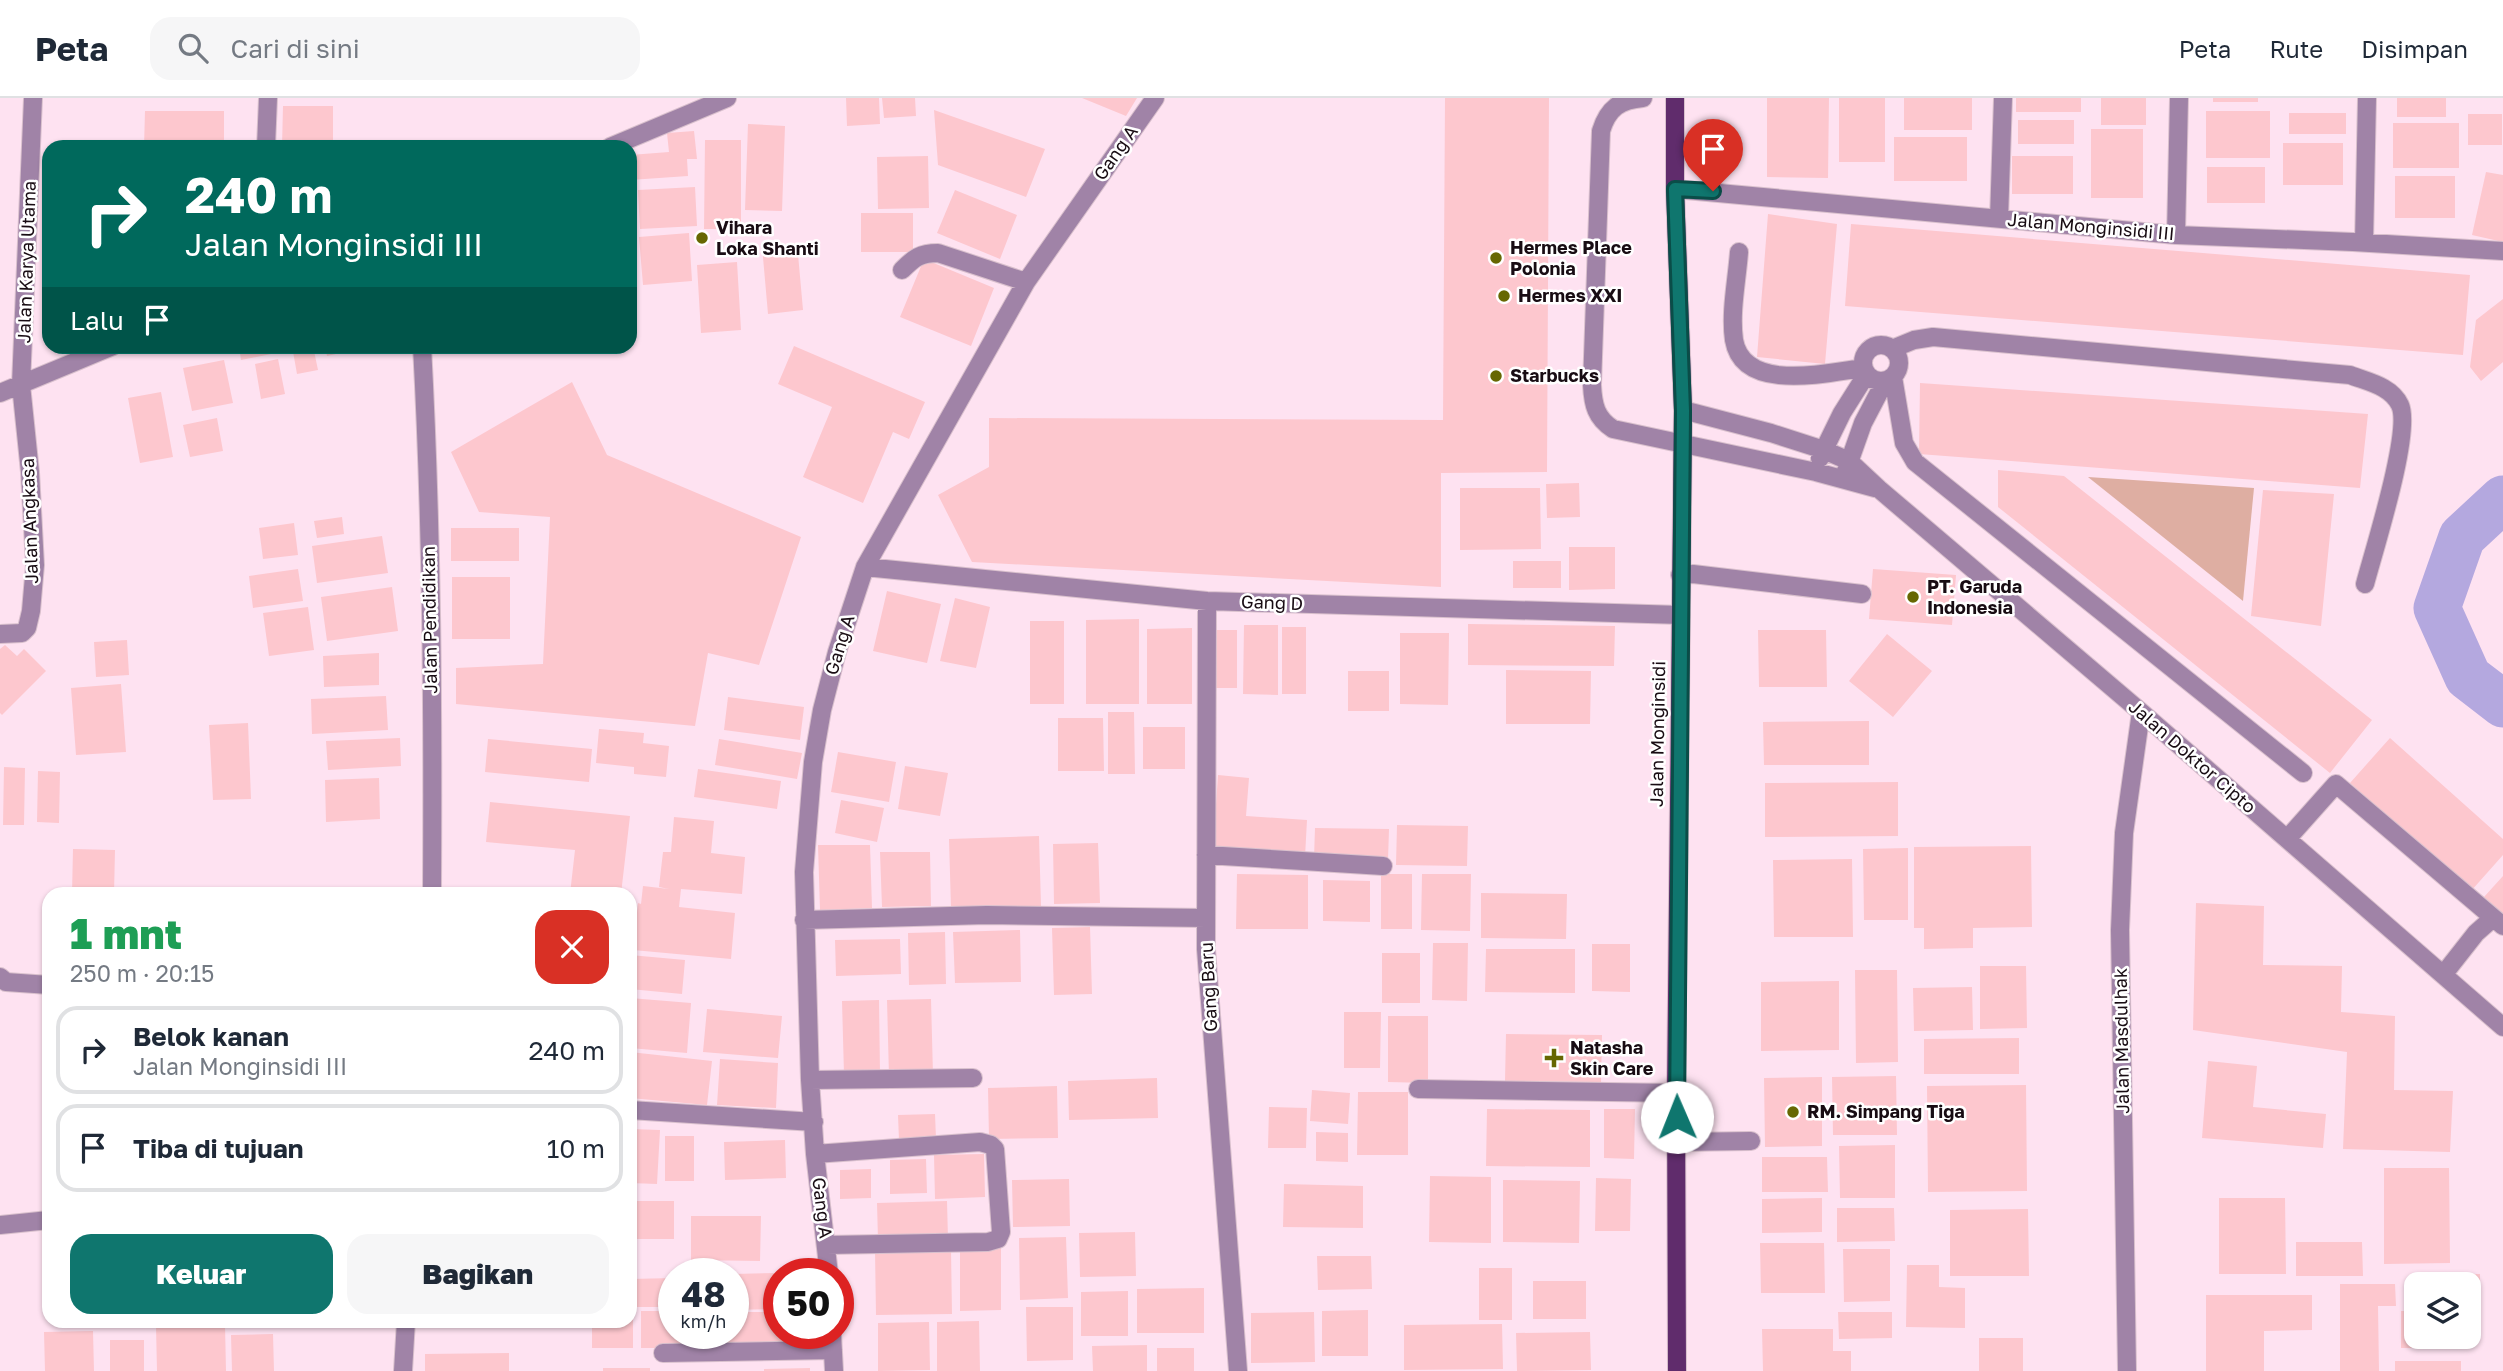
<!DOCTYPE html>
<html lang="id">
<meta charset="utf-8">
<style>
body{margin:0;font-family:"Golos Text",sans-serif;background:#f6f6f7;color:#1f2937;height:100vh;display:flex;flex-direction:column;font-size:26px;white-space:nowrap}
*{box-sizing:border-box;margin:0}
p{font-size:23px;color:#747a83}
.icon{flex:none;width:38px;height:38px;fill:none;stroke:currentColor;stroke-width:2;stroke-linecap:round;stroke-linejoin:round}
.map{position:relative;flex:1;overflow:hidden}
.sheet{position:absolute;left:42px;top:789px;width:595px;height:441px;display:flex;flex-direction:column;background:#fff;border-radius:21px;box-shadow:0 2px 5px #0004}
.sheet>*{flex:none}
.guide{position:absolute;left:42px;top:42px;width:595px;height:214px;border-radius:21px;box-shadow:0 2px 5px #0004;background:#00695c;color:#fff;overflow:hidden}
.buttons{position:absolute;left:2404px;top:1174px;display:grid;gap:14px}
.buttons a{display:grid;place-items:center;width:77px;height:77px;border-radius:14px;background:#fff;box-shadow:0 2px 5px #0004;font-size:35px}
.speed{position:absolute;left:658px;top:1160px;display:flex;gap:14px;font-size:35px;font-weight:700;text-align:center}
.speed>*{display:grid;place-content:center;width:91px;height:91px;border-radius:50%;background:#fff;box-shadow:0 2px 5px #0004;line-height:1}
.speed small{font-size:18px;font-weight:400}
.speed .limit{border:10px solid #d22;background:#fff;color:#111}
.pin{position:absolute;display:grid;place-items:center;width:60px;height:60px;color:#fff;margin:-72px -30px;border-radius:50% 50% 50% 0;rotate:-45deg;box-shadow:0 0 7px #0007}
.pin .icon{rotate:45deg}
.me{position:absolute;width:77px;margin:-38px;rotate:359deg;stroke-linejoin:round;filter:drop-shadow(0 0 5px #0008)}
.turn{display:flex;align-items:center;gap:24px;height:147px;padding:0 28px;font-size:32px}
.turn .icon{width:91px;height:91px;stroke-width:2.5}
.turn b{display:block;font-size:49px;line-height:60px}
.then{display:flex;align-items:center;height:66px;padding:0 28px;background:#0003;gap:14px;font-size:26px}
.round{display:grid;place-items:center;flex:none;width:74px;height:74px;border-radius:21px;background:#f6f6f7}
.summary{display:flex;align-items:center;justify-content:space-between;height:119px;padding:0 28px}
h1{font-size:42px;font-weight:800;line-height:52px;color:#1e9e55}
.primary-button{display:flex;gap:14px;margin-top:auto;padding:14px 28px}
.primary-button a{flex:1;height:80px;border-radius:21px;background:#0f766e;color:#fff;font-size:28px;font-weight:800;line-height:80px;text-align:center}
.primary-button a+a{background:#f6f6f7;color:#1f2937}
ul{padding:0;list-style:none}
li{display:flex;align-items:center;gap:21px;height:88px;margin:0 14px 10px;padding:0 14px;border:4px solid #e0e1e3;border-radius:21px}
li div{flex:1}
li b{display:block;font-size:26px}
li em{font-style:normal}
header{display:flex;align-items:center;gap:42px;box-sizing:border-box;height:98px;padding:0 35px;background:#fff;border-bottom:2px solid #e0e1e3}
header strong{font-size:33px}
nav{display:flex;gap:38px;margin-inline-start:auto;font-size:24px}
.search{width:490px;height:63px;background:#f6f6f7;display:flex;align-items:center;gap:18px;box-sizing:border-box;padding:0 24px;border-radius:21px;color:#747a83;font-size:26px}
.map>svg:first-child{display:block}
.green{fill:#deaea2}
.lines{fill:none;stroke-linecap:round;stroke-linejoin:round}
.river{stroke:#b4a8df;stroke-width:47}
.building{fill:#fdc7ce}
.minor-casing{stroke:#d9c0cd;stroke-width:20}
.major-casing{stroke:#d9c0cd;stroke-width:20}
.minor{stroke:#a083a7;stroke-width:18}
.major{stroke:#602c6c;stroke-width:18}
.route-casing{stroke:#0a4d48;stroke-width:18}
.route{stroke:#0f766e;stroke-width:12}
.poi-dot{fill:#666702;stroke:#fff;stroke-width:2.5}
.labels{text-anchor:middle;stroke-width:5;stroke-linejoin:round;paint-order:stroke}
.street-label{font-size:18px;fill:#180c13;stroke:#fff}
.poi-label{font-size:18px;font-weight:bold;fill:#180c13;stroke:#fff;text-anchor:start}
</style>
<header>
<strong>Peta</strong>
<div class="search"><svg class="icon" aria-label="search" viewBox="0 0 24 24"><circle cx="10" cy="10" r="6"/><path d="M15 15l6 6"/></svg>Cari di sini</div>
<nav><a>Peta</a><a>Rute</a><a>Disimpan</a></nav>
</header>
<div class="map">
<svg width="2503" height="1273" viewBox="0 0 2503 1273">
<rect width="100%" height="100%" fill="#fee2f1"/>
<path class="green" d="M2088,379L2254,390L2243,503Z"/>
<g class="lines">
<path class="river" d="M2503,401L2462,439L2437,510L2468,579L2503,606"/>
</g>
<path class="building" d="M846,0H879L880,26L847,28Z
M882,0H915L916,18L884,20Z
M1082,0H1137L1126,18Z
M1445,0H1549L1547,374L1441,375V489L972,464L938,397L989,369V320L1443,322Z
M1767,0H1829L1828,80L1767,79Z
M1839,0H1885V64H1839Z
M1904,0H1972V32H1904Z
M2016,0H2081V14H2016Z
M2101,0H2146V27H2101Z
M2213,0H2258V4H2213Z
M2397,0H2446V19H2397Z
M283,8H333V49H282Z
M934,12L1045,51L1026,99L938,67Z
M145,13H224V49H144Z
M2206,13H2270V60H2206Z
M2289,15H2346V36H2289Z
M2468,16H2502V47H2468Z
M2018,22H2074V46H2018Z
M2393,25H2459V70H2393Z
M748,26L785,28L782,113L745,112Z
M2091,31H2143V100H2091Z
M694,33L697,61H687L688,78L630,82V57L669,54L667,35Z
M1894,39H1967V83H1894Z
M705,42H741V131H704Z
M2283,45H2343V87H2283Z
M928,58L929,110L878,111L877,59Z
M2012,58H2073V96H2012Z
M2207,69H2265V105H2207Z
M2486,74L2503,77V144L2472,137Z
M2395,78H2455V120H2395Z
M695,89L697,128L640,131L638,92Z
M955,92L1017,117L1000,161L937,135Z
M861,115H913V154H861Z
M1768,116L1837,126L1825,266L1757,259Z
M1851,126L2470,177L2463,257L1845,208Z
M689,135L692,183L643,187L639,139Z
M797,145L803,212L768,216L762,148Z
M924,161L994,190L971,248L900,219Z
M737,164L741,232L701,235L697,167Z
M2503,201V264L2481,283L2470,269L2476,222Z
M239,248H280L281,254L241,262Z
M292,248H313L318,272L297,276Z
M325,248H353L354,252L327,258Z
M794,248L925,304L909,341L893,334L863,405L803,379L832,309L778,286Z
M278,261L285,296L261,301L255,266Z
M224,262L233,305L192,313L183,270Z
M572,284L607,357L801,439L759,567L708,555L695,628L456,606V570L543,566L550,419L479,414L451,354Z
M1920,285L2368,316L2360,390L1919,356Z
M161,294L173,359L140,365L128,300Z
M217,320L223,353L190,359L183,327Z
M1998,372L2064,378L2372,622L2330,675L1998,409Z
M1579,385L1580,419L1547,420L1546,386Z
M1460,390H1540L1541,451L1460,452Z
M2263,392L2334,396L2321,528L2251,518Z
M342,419L344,436L317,440L314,423Z
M294,425L298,457L263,461L259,430Z
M451,430H519V463H451Z
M382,438L388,475L317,485L312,448Z
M1569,449H1615V491L1569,492Z
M1513,463H1561V490H1513Z
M298,471L303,503L253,510L249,478Z
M1873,471L1956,477L1952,527L1869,521Z
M452,479H510V541H452Z
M392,489L398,533L327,543L321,499Z
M887,493L941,506L927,565L873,553Z
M955,500L990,509L976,570L940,563Z
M308,509L314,552L269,558L263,515Z
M1139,521V606H1086V522Z
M1030,523H1064V606H1030Z
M1468,526L1615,528L1614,568L1468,567Z
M1244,527H1278V597L1243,596Z
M1282,529H1306V596H1282Z
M1192,530V606H1147V531Z
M1216,532H1237V590H1215Z
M1758,532H1826L1827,589H1759Z
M1400,535H1449L1448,607L1400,606Z
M1887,536L1932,573L1893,619L1849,583Z
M127,542L129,577L96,579L94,544Z
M5,547L17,558L24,551L46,573L2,617L0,615V551Z
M379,555V587L324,589L323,558Z
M1506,572L1591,573L1590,626H1506Z
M1348,573H1389V613H1348Z
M121,586L126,654L76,657L71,590Z
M386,598L388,632L312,636L311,601Z
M728,599L804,609L800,642L724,632Z
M1108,614H1134L1135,676H1108Z
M1058,620H1103L1104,673H1058Z
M1869,623V667H1764L1763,624Z
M248,625L251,701L213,702L209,627Z
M1143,629H1185V671H1143Z
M599,631L644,635L643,645L669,648L666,679L634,676V669L596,665Z
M400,640L401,668L328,672L326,643Z
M2390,640L2503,741V757L2471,793L2350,685Z
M488,641L592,651L589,684L485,674Z
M719,641L802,655L797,681L715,667Z
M838,654L896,664L889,704L831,694Z
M905,668L948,675L940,718L898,711Z
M4,669L25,670L24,727H3Z
M698,671L781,683L777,711L694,699Z
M38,673L60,674L59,725L37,724Z
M1218,677L1249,680L1246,718L1307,722L1305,759L1213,752Z
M379,680L380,721L326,724L325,682Z
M1898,684V738L1765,739V685Z
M841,702L884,710L877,744L835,735Z
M490,704L630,718L621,796H570L575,752L486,744Z
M674,719L714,723L711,755L745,759L742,796L681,791L679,809L735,815L731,861L633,852L638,805L641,806L643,788L669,791L659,789L663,754H671Z
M1397,727L1468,728L1467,768L1396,767Z
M1315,730L1389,731L1388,762L1314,760Z
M1039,738L1041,808L951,810L949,741Z
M1098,745L1100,805L1054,806L1053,746Z
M818,747H870L872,810L820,812Z
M2031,748L2032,829L1973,830V850L1924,851V830H1914V749Z
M1908,750V822H1864L1863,751Z
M73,751L115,752L114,796H72Z
M880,754H930L931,808L882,809Z
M1852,761L1853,839H1774L1773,762Z
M1237,776L1308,777V831H1236Z
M1381,776H1412V831H1381Z
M1422,776H1471L1470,833L1421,832Z
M2503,778V816L2484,799Z
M1323,782L1370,783V824L1323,823Z
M1481,795L1567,796L1566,841L1481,840Z
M2196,805L2264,808L2263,867L2342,868L2341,914L2395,918L2394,992L2453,993L2450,1054L2343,1051L2347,954L2193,932Z
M1090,829L1092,896L1054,897L1052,830Z
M1020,832L1021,884L955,885L953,834Z
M945,834L946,886L909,887L908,835Z
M900,841L901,876L836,878L835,842Z
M1433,845H1468L1467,903L1432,902Z
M1592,846H1630V894L1592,893Z
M1486,851H1575V895L1485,894Z
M1382,855H1420V905H1382Z
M630,857L685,862L682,896L630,891Z
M1980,868H2026L2027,930L1980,931Z
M1855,872H1897L1898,964L1856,965Z
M1839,883V952L1761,953V884Z
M1972,889L1973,932L1914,933L1913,890Z
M630,900L691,905L687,955L630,950Z
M931,901L933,977L889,978L887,902Z
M879,902L880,975L844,976L842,903Z
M707,911L782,918L778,960L703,954Z
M1344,914H1381L1380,970H1344Z
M1388,918H1428V985L1388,984Z
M1506,936L1602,937L1601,984L1505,983Z
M2019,940V976H1924V941Z
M630,954L712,963L707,1007L630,1000Z
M720,961L778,965L776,1010L717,1007Z
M2208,963L2257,968L2253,1009L2326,1016L2323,1050L2202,1040Z
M1896,978L1897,1037H1833L1832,979Z
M1822,979V1048L1765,1049L1764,980Z
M1157,980L1158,1020L1069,1022L1068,983Z
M2026,987L2027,1093L1928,1094L1927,988Z
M1057,988L1058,1040L989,1041L988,990Z
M1312,992L1350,995L1348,1026L1310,1023Z
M1358,994H1408V1057H1357Z
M1269,1009L1307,1010L1306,1050H1268Z
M1487,1011L1590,1012V1069L1486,1068Z
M1604,1011H1635L1634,1061L1604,1060Z
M935,1016L936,1041L899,1042L898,1017Z
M630,1031L660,1032L657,1086L630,1085Z
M1316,1034L1348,1035V1064L1316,1063Z
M665,1038H694V1083H665Z
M785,1042L786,1080L725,1082L724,1044Z
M1895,1047V1100H1840L1839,1048Z
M984,1056L985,1099L935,1101L934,1057Z
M43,1059H49V1111L43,1112Z
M1762,1059H1827L1828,1094H1762Z
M926,1061L927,1095L890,1096V1062Z
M2384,1070H2449L2450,1165L2384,1166Z
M871,1071V1100L840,1101V1072Z
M1430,1078L1491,1079V1145L1429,1144Z
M1596,1080L1631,1081L1630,1133H1595Z
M1069,1081L1070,1128L1013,1129L1012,1082Z
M1503,1082L1580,1083L1579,1145L1503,1144Z
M1284,1086L1363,1088V1130L1283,1129Z
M1822,1100V1134L1762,1135V1101Z
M2219,1100H2285L2286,1176H2219Z
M630,1103H674V1141H630Z
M947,1103L948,1141L878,1142L877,1105Z
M1837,1110H1894L1895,1143L1837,1144Z
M2028,1111L2029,1178H1950V1112Z
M691,1118H761L760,1163L691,1162Z
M1135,1134L1136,1178L1080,1179L1079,1135Z
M1066,1139L1068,1200L1020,1202L1019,1140Z
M2296,1144H2362L2363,1178H2296Z
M1760,1145H1824L1825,1195H1761Z
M1001,1148V1212L960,1213V1149Z
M951,1151L952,1216L876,1217L875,1152Z
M1843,1151H1890V1203L1844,1204Z
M1317,1158H1371L1372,1191L1318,1192Z
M1907,1167H1939V1189L1965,1190V1230L1906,1229Z
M1479,1170H1512V1222H1479Z
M733,1176L779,1175V1211L733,1212Z
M2480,1176V1206H2469V1186H2417V1206H2411V1177Z
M674,1180V1209H630V1181Z
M1533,1183H1586V1221H1533Z
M2340,1186H2395L2396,1208H2378L2379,1273H2340Z
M1204,1190V1235H1137V1191Z
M1128,1193V1238H1081V1194Z
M2206,1197H2312V1232L2264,1233V1273H2206Z
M1026,1209H1073V1262L1027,1263Z
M630,1212H633V1250H592V1223H630Z
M1368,1212V1258H1322V1213Z
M641,1213H674V1236H689V1250H641Z
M2401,1213H2417V1239H2454V1250H2401Z
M733,1214H779V1236H794V1249L706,1250L705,1236H733Z
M1314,1214L1315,1264L1251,1265V1215Z
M1838,1214H1892V1240L1839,1241Z
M979,1223L980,1273H937V1224Z
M929,1224L930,1272L878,1273V1225Z
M1502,1226L1503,1271L1404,1272V1227Z
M225,1227L226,1273H157L156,1228Z
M1762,1231H1833V1253H1851V1273H1763Z
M93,1233L94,1273H45L44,1234Z
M1590,1234L1591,1272L1517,1273L1516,1235Z
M273,1236L274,1273H232L231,1237Z
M1979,1240H2023V1273H1979Z
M110,1242H144V1273H110Z
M1147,1247V1273H1093L1092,1248Z
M1157,1250H1194V1273H1157Z
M509,1255V1273H425V1256Z
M2395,1263H2461V1273H2395Z
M603,1270H650V1273H603Z
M810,1270V1273H764V1271Z"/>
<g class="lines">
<g class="minor-casing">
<path id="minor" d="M1643,0C1620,2 1608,10 1601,33L1592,287C1593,307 1596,320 1613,331L1816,374L1875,390
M266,49L268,0
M610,49L727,0
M1675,91L2176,137L2353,144L2503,153
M1999,121L2003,0
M2176,137L2179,0
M2364,145L2367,0
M1739,154C1737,182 1730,214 1734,242C1743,295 1826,275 1863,270
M902,172C914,160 920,155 938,155L1026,184
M1863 265a18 18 0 1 1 36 0a18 18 0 1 1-36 0Z
M422,248C432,431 433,614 432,796
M1892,251L1914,242L1933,239L2350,277C2368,284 2391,288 2400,307C2412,333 2374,452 2365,486
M1893,279L1904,345L1915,364L2303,675
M0,295L113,248
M1683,312L1771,335L1824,352L1849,363L1879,391L2141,614L2503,929
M1820,360L1842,315L1866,277
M1846,373L1863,325L1885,283
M865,469L1207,503L1681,517
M1680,477L1693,476L1862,496
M1207,503L1206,851L1238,1273
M0,536L22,535L27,530L31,513L35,467L30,374L21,287L33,0
M2287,741L2336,686L2503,828
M1206,757L1383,768
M804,822L987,817L1206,820
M2443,877L2476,835L2493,820
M0,879L6,884L49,887
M810,982L973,980
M1418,991L1676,995
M630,1012L814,1024
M1678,1044L1751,1043
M815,1056L980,1044L991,1047L995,1051L1001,1134L998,1141L988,1144L827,1147
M0,1127L49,1122
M829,1176L815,1056L810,982L804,774L813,664L822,612L837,554L865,469L1026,184L1155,0
M832,1236L834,1273
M663,1255L833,1252
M403,1273L406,1223
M2127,1273L2120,832L2124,735L2141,614"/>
</g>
<g class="major-casing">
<path id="major" d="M1675,0V91L1683,312L1676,995L1677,1273"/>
</g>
<use href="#minor" class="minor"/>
<use href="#major" class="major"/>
</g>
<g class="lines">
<g class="route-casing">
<path id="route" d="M1677,1019L1683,313L1675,91L1713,93"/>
</g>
<use href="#route" class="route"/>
</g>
<g class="poi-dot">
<circle cx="702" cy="140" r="7"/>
<circle cx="1496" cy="160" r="7"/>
<circle cx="1504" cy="198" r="7"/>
<circle cx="1496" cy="278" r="7"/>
<circle cx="1913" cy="499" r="7"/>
<path d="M1550.5 949.5h7v7h7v7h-7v7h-7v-7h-7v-7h7z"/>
<circle cx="1793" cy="1014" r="7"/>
</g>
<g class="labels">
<g class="street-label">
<text transform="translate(1116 55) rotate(-55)" y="6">Gang A</text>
<text transform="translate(2091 129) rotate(5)" y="6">Jalan Monginsidi III</text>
<text transform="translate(27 164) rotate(-88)" y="6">Jalan Karya Utama</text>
<text transform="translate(30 423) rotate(-92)" y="6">Jalan Angkasa</text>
<text transform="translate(1272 505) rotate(2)" y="6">Gang D</text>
<text transform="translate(430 522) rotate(-91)" y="6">Jalan Pendidikan</text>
<text transform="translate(840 547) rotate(-73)" y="6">Gang A</text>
<text transform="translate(1658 636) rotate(-89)" y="6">Jalan Monginsidi</text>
<text transform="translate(2192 659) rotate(41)" y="6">Jalan Doktor Cipto</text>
<text transform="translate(1209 889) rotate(-93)" y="6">Gang Baru</text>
<text transform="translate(2122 943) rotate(-91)" y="6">Jalan Masdulhak</text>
<text transform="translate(822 1110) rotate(83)" y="6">Gang A</text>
</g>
<g class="poi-label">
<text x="716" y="136">Vihara<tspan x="716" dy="21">Loka Shanti</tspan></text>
<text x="1510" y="156">Hermes Place<tspan x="1510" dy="21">Polonia</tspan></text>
<text x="1518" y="204">Hermes XXI</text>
<text x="1510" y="284">Starbucks</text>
<text x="1927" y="495">PT. Garuda<tspan x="1927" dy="21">Indonesia</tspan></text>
<text x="1570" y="956">Natasha<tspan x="1570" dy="21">Skin Care</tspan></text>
<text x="1807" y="1020">RM. Simpang Tiga</text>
</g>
</g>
</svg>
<div class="buttons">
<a><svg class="icon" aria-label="layers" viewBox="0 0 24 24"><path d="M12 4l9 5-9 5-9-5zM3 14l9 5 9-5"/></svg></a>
</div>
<div class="speed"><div>48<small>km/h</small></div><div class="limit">50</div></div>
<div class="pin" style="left:1713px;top:93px;background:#d93025"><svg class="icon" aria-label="arrive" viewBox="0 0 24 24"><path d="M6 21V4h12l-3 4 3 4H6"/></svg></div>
<svg class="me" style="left:1677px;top:1019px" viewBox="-20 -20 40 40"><circle r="19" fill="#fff"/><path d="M0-13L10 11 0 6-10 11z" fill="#0f766e"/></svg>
<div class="guide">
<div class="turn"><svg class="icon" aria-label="right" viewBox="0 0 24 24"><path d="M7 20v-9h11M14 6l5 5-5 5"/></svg><div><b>240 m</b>Jalan Monginsidi III</div></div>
<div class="then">Lalu<svg class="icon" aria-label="arrive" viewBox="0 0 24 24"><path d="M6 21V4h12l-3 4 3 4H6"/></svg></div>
</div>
<section class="sheet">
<div class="summary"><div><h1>1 mnt</h1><p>250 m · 20:15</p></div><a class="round" style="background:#d93025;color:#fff"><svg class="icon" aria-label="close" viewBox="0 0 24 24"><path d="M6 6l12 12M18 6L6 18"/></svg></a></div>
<ul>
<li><svg class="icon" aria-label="right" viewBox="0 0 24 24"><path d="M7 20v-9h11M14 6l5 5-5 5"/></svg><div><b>Belok kanan</b><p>Jalan Monginsidi III</p></div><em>240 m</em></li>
<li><svg class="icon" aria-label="arrive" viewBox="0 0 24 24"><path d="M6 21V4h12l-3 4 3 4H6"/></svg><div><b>Tiba di tujuan</b></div><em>10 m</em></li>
</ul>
<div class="primary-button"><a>Keluar</a><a>Bagikan</a></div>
</section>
</div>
